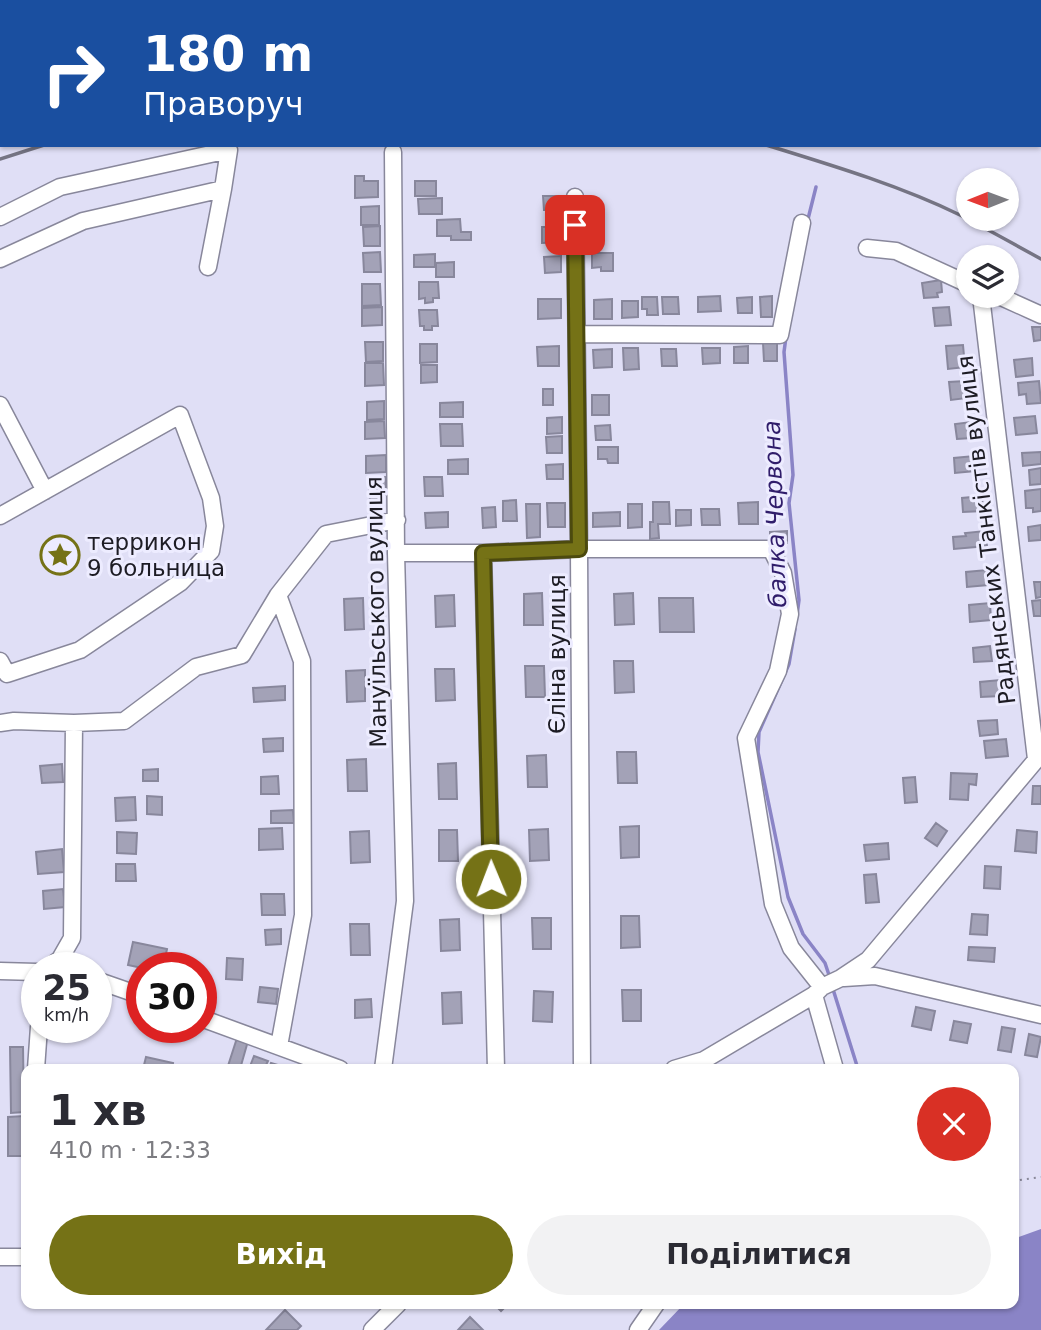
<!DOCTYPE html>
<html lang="uk">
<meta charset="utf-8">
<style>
body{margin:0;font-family:"DejaVu Sans",sans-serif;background:#f2f2f3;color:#2b2b33;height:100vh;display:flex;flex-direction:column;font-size:26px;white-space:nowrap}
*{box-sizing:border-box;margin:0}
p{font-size:23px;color:#7c7c81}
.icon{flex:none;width:38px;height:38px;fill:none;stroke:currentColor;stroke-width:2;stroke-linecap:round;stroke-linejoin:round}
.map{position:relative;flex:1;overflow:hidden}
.side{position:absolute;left:21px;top:1064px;width:998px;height:245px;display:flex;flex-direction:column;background:#fff;border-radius:14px;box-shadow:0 2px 5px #0004}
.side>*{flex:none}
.guide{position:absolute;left:0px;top:0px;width:1041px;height:147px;box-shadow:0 2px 5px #0004;background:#1a4fa0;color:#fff;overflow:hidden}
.needle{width:46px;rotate:269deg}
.controls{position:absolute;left:956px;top:168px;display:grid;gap:14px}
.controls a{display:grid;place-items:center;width:63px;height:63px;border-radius:50%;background:#fff;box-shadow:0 2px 5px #0004;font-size:35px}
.speed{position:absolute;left:21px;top:952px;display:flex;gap:14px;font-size:35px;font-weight:700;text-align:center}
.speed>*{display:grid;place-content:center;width:91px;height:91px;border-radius:50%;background:#fff;box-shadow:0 2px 5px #0004;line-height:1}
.speed small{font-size:18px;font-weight:400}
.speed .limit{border:10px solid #d22;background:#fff;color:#111}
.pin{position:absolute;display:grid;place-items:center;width:60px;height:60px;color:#fff;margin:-30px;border-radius:14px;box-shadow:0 4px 10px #0006}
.me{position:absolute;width:77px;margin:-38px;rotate:359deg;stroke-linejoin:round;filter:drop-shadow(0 0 5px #0008)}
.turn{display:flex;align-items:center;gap:24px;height:147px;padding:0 28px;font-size:32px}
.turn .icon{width:91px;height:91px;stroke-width:2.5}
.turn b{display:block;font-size:49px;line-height:60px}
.round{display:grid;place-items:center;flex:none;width:74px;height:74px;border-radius:37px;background:#f2f2f3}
.head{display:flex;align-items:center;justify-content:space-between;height:119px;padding:0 28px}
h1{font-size:42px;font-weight:800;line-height:52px}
.cta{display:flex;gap:14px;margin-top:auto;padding:14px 28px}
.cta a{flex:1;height:80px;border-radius:42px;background:#757216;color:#fff;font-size:28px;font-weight:800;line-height:80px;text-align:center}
.cta a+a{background:#f2f2f3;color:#2b2b33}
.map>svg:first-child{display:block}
.green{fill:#b8b4ef}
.water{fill:#8a84c6}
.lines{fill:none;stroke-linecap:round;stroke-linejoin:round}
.stream{stroke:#8a84c6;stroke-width:3.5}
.building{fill:#a3a2b7;stroke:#88879c;stroke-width:2}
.minor-casing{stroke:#88879b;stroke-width:19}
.major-casing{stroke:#fff;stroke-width:23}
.path{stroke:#898899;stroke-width:2;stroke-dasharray:2 5;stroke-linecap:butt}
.minor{stroke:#fff;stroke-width:16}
.major{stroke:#b8b4dc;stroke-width:19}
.rail{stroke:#757483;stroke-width:3.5}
.route-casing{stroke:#4c4a0e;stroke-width:18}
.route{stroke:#757216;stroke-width:12}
.labels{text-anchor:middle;stroke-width:6;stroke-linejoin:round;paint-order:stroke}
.street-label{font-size:23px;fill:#1d1c24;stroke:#edecff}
.poi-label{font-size:23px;fill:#1d1c24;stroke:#edecff;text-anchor:start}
.water-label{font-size:24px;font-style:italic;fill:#301d6b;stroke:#edecff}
</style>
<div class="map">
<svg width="1041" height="1330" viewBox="0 0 1041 1330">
<rect width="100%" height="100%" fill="#e0dff6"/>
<path class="green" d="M110,0H572L573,2H106Z"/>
<path class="water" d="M1041,1229V1330H659L684,1304H1013V1239Z"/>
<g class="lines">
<path class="stream" d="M710,0L714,2
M807,223L816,187
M786,337L784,352L793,475L789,503L799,600L797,615
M795,629L789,664L759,732L758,752L788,897L803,934L825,963L830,978
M832,986L858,1069"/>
</g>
<path class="building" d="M355,176H364V181H378V197L355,198Z
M415,181H436V196H415Z
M543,196H561L562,210H544Z
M442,198V214H419L418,199Z
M379,206V225H361V207Z
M460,219L461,232H471V240H451V236H437V220Z
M380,226V246H364L363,227Z
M542,227H562V242L542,243Z
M380,252L381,272H364L363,253Z
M592,253H613V271H601V267L592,268Z
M435,254V267H414V255Z
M561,256V272L545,273L544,257Z
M454,262V277H436V263Z
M941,280L942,292L937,293L938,297L924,298L922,283Z
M419,282H438L439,298H433V302L425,303V298L419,299Z
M362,284H380L381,305L362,306Z
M720,296L721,311L698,312V297Z
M772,296V317H761L760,297Z
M642,297H657L658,315H647V309H642Z
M662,297H678L679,314H663Z
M752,297V313H738L737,298Z
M538,299H561V318L538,319Z
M612,299V319H594V300Z
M622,301H638V317L622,318Z
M382,307V325L362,326V308Z
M949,307L951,325L935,326L933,308Z
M419,310H437L438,326H432V330H424V326H420Z
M1032,327H1041V340L1034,341Z
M365,342H383V361L366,362Z
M777,342V361H764L763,343Z
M420,344H437V362L420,363Z
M963,345L965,367L948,369L946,346Z
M559,346V366H538L537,347Z
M748,346V363H734V347Z
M623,348H638L639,369L624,370Z
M702,348H720V363L703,364Z
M612,349V367L594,368L593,350Z
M661,349H676L677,366H662Z
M1032,358L1033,375L1016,377L1014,360Z
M365,363H383L384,385L365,386Z
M421,365H437V382L421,383Z
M965,381L967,398L951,400L949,382Z
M1039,381L1041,403L1027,404L1026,394L1019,395L1018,383Z
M543,389H553V405H543Z
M592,395H609V415H592Z
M384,401V419L367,420V402Z
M463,402V417H440V403Z
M1035,416L1037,433L1016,435L1014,418Z
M562,417V433L547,434V418Z
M384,421L385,438L365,439V422Z
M971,422L972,438L957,439L955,424Z
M440,424H462L463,446H441Z
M610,425L611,440H596L595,426Z
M562,436V453H547L546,437Z
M598,447H618V463H608L607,459H598Z
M1041,452V464L1023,466L1022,453Z
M386,455V472L366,473V456Z
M974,456L975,471L955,473L954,458Z
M468,459V474H448V460Z
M563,464V479H547L546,465Z
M1041,468V484L1030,485L1029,470Z
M386,477V495H383V500L370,501L369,478Z
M424,477H442L443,496H425Z
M1041,489V511L1033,512V508H1026L1025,491Z
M982,496L983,511L963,512L962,498Z
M516,500L517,521H503V501Z
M653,502H669L670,524H658L659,538L650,539V522H653Z
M758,502V524H739L738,503Z
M547,503H565V527H548Z
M526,504H540V537L527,538Z
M628,504H642V527L628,528Z
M495,507L496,527L483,528L482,508Z
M701,509H719L720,525H702Z
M676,510H691V525L676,526Z
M448,512V527L426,528L425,513Z
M620,512V526L593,527V513Z
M1041,525V540L1029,541L1028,527Z
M787,531V543H770V532Z
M985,531L987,546L954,549L953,537L966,536L965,533Z
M987,570L988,585L967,587L966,572Z
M1034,582H1041V597L1036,598Z
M542,593L543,625H524V594Z
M633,593L634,624L615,625L614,594Z
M454,595L455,626L436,627L435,596Z
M363,598L364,629L345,630L344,599Z
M659,598H693L694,632H660Z
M1041,600V616H1034L1032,601Z
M990,603L991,620L970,622L969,605Z
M990,646L992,661L974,662L973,648Z
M614,661H633L634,692L615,693Z
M525,666H544L545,697H526Z
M435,669H454L455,700L436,701Z
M365,670V701L347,702L346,671Z
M1000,680L1001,696L981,697L980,682Z
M285,686V700L254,702L253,688Z
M997,720L998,734L980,736L978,721Z
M283,738V751L264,752L263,739Z
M1006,739L1008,756L986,758L984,741Z
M617,752H636L637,783H618Z
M546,755L547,787H528L527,756Z
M366,759L367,791H348L347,760Z
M456,763L457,799H439L438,764Z
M62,764L63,782L42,783L40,766Z
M158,769V781H143V770Z
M951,773L977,774L976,785L969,784L968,800L950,799Z
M278,776L279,794H261V777Z
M915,777L917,802L905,803L903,778Z
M1033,786H1041V804H1032Z
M147,796L162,797V815L147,814Z
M135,797L136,820L116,821L115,798Z
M293,810L294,823H271V811Z
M936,823L947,831L937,846L925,838Z
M639,826V857L621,858L620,827Z
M282,828L283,849L259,850V829Z
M548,829L549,860L530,861L529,830Z
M439,830H457L458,861H439Z
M1017,830L1037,832L1036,853L1015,851Z
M369,831L370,862L351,863L350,832Z
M117,832L137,833L136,854L117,853Z
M888,843L889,859L866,861L864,845Z
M62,849L64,872L38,874L36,852Z
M116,864H135L136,881H116Z
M985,866L1001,867L1000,889L984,888Z
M876,874L879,902L866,903L864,875Z
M63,889L65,907L44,909L43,891Z
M261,894H284L285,915H262Z
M972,914L988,915L987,935L970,934Z
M621,916H639L640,947L621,948Z
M532,918H551V949H533Z
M459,919L460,950L441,951L440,920Z
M350,924H369L370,955H351Z
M281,929V944L266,945L265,930Z
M133,942L167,949L163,968H142L128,965Z
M969,947L995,948L994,962L968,960Z
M227,958L243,959L242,980L226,979Z
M260,987L278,989L276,1004L258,1002Z
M622,990H641V1021H623Z
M534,991L553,992L552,1022L533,1021Z
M461,992L462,1023L443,1024L442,993Z
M371,999L372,1017L355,1018V1000Z
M916,1007L935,1011L931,1030L912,1026Z
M954,1021L971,1024L967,1043L950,1040Z
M1002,1027L1015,1029L1011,1052L998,1050Z
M1029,1034L1041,1037L1037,1057L1025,1055Z
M237,1038L248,1041L240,1069H227Z
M10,1047H23L24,1112L11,1113Z
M254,1056L268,1061L264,1069H249Z
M146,1057L173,1063L172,1069H143Z
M271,1063L288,1068L287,1069H269Z
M24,1116L25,1156H8V1117Z
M494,1304H508L501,1311Z
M285,1310L301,1326L297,1330H266Z
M470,1317L483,1330H458Z"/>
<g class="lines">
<g class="minor-casing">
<path id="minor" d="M575,197L579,549L582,1069
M0,217L60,187L229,150L223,189L208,267
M867,248L896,251L968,284
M0,259L83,221L223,189
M981,296L1036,759
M999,296L1041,315
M577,334L780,335L802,223
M0,405L45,491
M0,516L180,415L211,498L215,526L211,551L181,582L80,650L7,674L0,661
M396,553H483L579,549H771L783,573L790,614L778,671L746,738L773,904L791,948L822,987
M483,553L496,1069
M278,595L302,661L303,915L279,1046
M0,723L14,721L74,723L124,721L196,667L242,655L278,595L326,534L397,520
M48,968L60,959L72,938L74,723
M0,971L37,972
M844,978L875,976L1041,1015
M96,980L142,996
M814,995L835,1069
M201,1018L340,1069
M36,1069L39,1027
M383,1069L405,901L396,553L393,152
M674,1069L704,1060L814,995L822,987L841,978L868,960L1041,754
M0,1257H26
M372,1330L398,1304
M638,1330L656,1304"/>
</g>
<g class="major-casing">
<path id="major" d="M958,0L961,2
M74,2L78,0
M0,37L2,36
M1040,44H1041"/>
</g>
<path class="path" d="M1013,1181L1041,1177"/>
<use href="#minor" class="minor"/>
<use href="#major" class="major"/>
<path class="rail" d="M766,145C831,165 898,185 960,215C987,229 1014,244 1041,259
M0,159L44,145"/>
</g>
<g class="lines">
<g class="route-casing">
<path id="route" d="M491,879L483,553L579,549L575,225"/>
</g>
<use href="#route" class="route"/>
</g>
<defs>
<g id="sight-ring" transform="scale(2.0125)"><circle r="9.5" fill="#edecff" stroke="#757216" stroke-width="1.5"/><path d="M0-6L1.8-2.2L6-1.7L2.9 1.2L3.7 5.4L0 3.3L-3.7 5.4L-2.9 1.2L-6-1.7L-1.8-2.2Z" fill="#757216"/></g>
</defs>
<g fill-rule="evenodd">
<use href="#sight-ring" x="60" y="555"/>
</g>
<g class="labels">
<g class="street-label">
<text transform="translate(986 530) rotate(-97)" y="8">Радянських Танкістів вулиця</text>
<text transform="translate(376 612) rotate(-91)" y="8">Мануїльського вулиця</text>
<text transform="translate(557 654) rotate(-90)" y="8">Єліна вулиця</text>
</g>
<g class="poi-label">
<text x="87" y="550">террикон<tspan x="87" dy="26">9 больница</tspan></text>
</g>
<g class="water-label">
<text transform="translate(775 514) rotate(-92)" y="8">балка Червона</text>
</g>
</g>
</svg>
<div class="controls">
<a><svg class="needle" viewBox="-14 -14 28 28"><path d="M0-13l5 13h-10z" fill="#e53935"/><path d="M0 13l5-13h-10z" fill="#7c7c81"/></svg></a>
<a><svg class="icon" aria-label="layers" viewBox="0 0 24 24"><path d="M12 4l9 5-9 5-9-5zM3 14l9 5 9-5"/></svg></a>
</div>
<div class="speed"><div>25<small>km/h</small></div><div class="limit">30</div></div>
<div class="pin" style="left:575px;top:225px;background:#d93025"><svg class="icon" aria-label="arrive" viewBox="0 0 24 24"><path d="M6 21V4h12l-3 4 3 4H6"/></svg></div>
<svg class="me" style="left:491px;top:879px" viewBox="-20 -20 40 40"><circle r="17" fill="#757216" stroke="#fff" stroke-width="3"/><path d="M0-11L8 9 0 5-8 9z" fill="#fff"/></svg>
<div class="guide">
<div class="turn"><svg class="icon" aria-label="right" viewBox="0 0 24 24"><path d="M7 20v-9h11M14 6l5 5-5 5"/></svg><div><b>180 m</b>Праворуч</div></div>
</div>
<section class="side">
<div class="head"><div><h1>1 хв</h1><p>410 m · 12:33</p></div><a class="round" style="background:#d93025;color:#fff"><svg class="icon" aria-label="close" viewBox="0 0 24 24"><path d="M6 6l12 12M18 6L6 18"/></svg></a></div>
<div class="cta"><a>Вихід</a><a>Поділитися</a></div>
</section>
</div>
